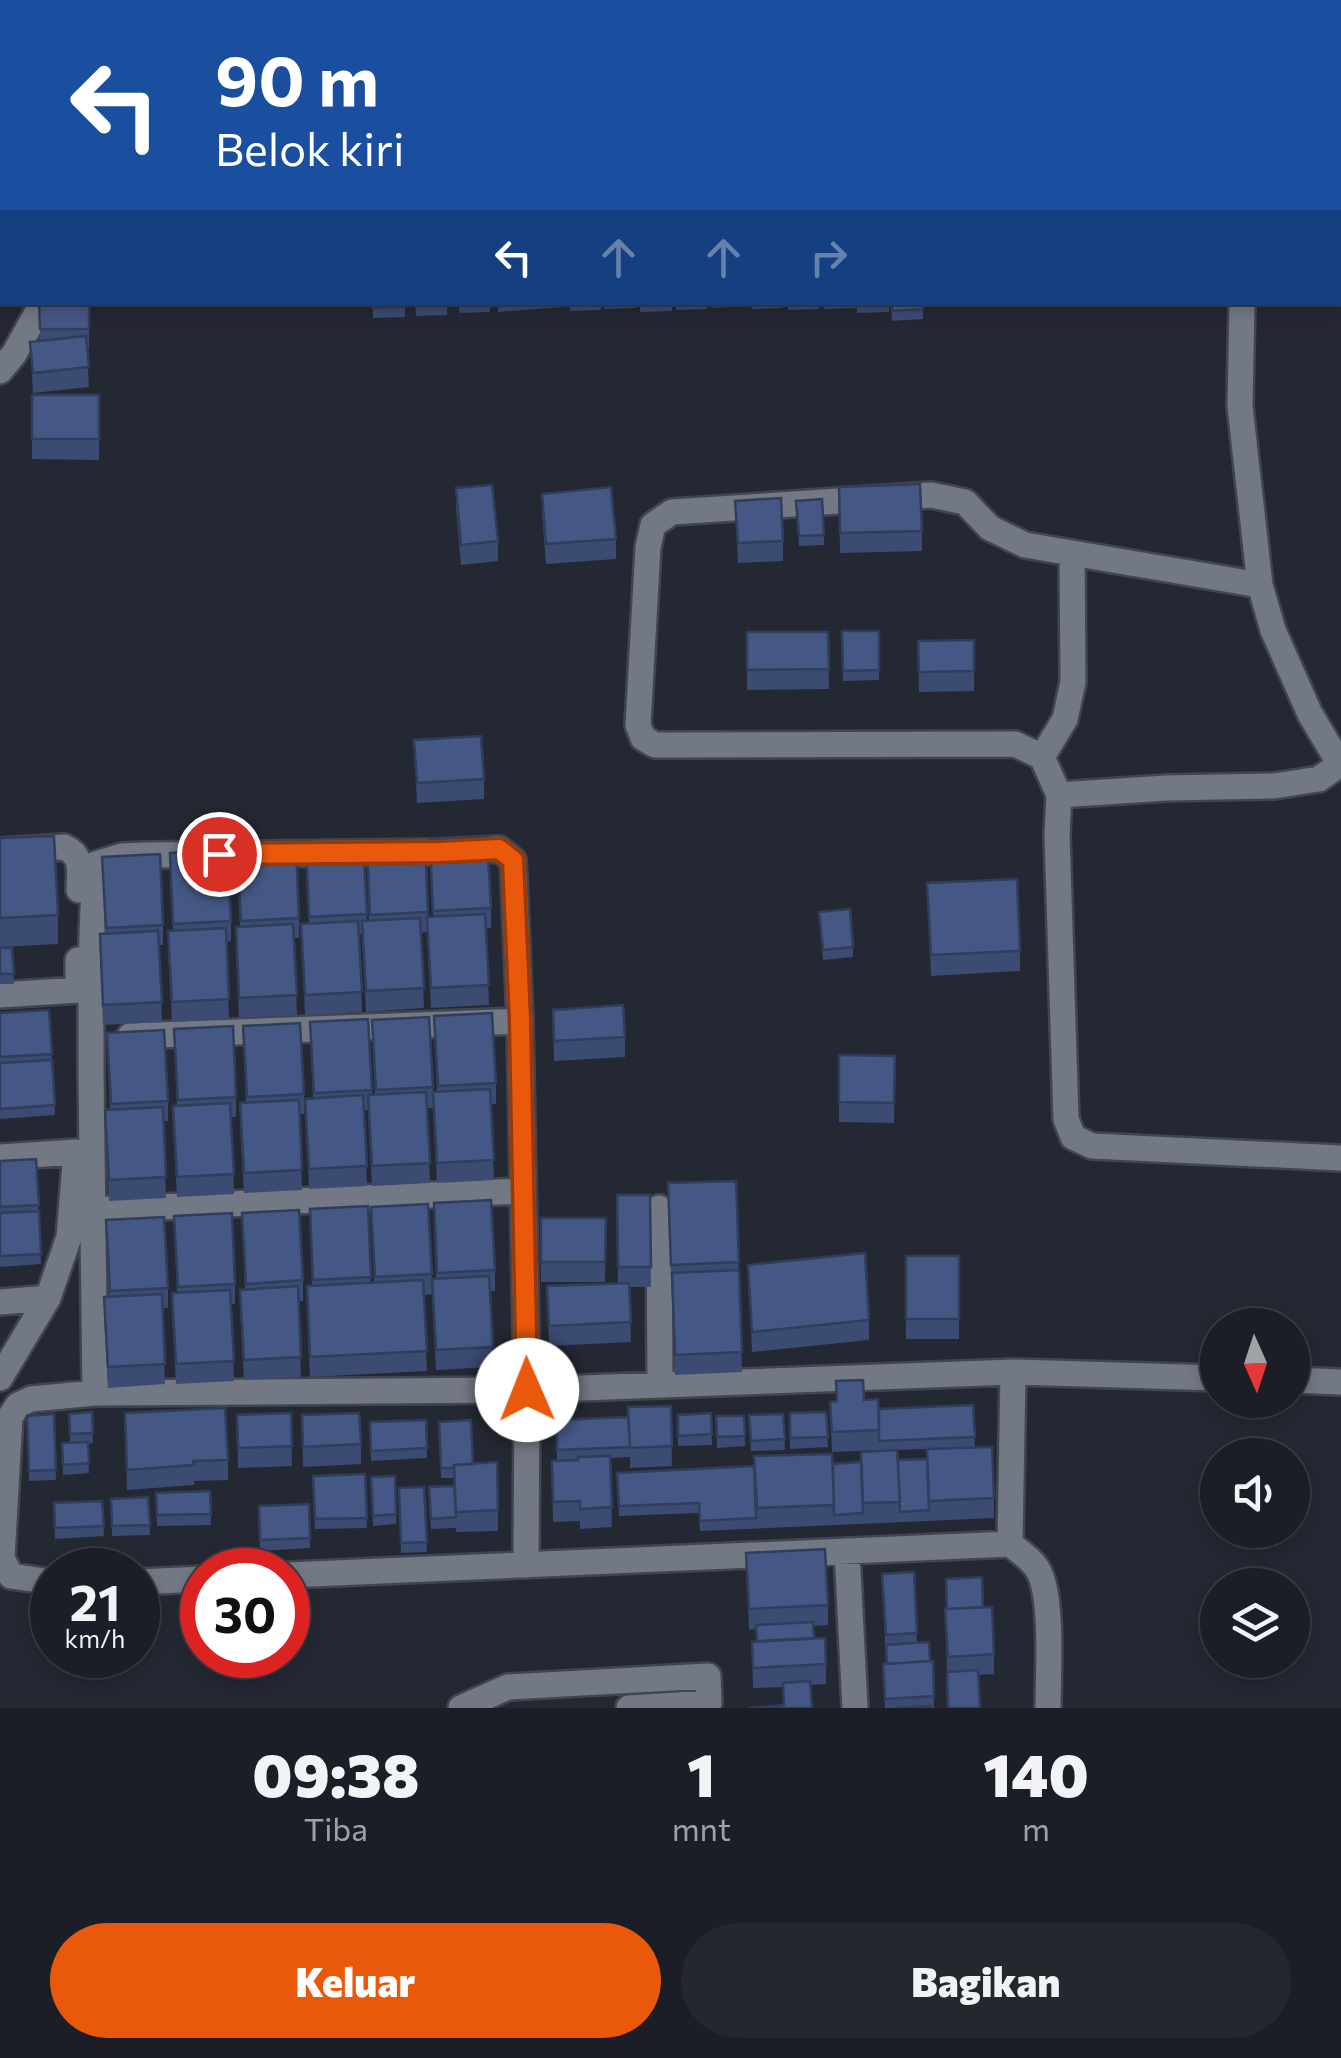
<!DOCTYPE html>
<html lang="id">
<style>
body{margin:0;font-family:Commissioner,sans-serif;background:#24272e;color:#f1f3f6;height:100vh;display:flex;flex-direction:column;font-size:38px;white-space:nowrap}
*{box-sizing:border-box;margin:0}
p{font-size:32px;color:#a0a2a7}
.icon{flex:none;width:55px;height:55px;fill:none;stroke:currentColor;stroke-width:2;stroke-linecap:round;stroke-linejoin:round}
.map{position:relative;height:1708px;overflow:hidden}
.drawer{display:flex;flex-direction:column;background:#1b1e26;flex:1}
.drawer>*{flex:none}
.banner{position:absolute;left:0px;top:0px;width:1342px;height:305px;box-shadow:0 5px 15px #0003,0 0 0 2px #393c43;background:#1a4fa0;color:#fff;overflow:hidden}
.needle{width:65px;rotate:177deg}
.controls{position:absolute;left:1200px;top:1308px;display:grid;gap:20px}
.controls a{display:grid;place-items:center;width:110px;height:110px;border-radius:50%;background:#1b1e26;box-shadow:0 5px 15px #0003,0 0 0 2px #393c43;font-size:50px}
.speed{position:absolute;left:30px;top:1548px;display:flex;gap:20px;font-size:50px;font-weight:700;text-align:center}
.speed>*{display:grid;place-content:center;width:130px;height:130px;border-radius:50%;background:#1b1e26;box-shadow:0 5px 15px #0003,0 0 0 2px #393c43;line-height:1}
.speed small{font-size:25px;font-weight:400}
.speed .limit{border:15px solid #d22;background:#fff;color:#111}
.pin{position:absolute;display:grid;place-items:center;width:85px;height:85px;color:#fff;margin:-42px;border:5px solid #fff;border-radius:50%;box-shadow:0 2px 10px #0007}
.me{position:absolute;width:110px;margin:-55px;rotate:359deg;stroke-linejoin:round;filter:drop-shadow(0 0 8px #0008)}
.turn{display:flex;align-items:center;gap:35px;height:210px;padding:0 50px;font-size:45px}
.turn .icon{width:130px;height:130px;stroke-width:2.5}
.turn b{display:block;font-size:70px;line-height:85px}
.lanes{display:flex;align-items:center;height:95px;padding:0 50px;background:#0003;justify-content:center;gap:50px;direction:ltr}
.lanes .off{opacity:.35}
.eta{display:flex;justify-content:space-evenly;align-items:center;height:170px;text-align:center}
.eta b{font-size:60px;font-weight:800;line-height:70px}
.action{display:flex;gap:20px;margin-top:auto;padding:20px 50px}
.action a{flex:1;height:115px;border-radius:60px;background:#ea580c;color:#fff;font-size:40px;font-weight:800;line-height:115px;text-align:center}
.action a+a{background:#24272e;color:#f1f3f6}
.map>svg:first-child{display:block}
.lines{fill:none;stroke-linecap:round;stroke-linejoin:round}
.minor-casing{stroke:#42454f;stroke-width:30}
.minor{stroke:#737885;stroke-width:25}
.wall{fill:#3b4b72;fill-rule:evenodd}
.building{fill:#455784;stroke:#303d5c;stroke-width:2.5}
.route-casing{stroke:#983908;stroke-width:25}
.route{stroke:#ea580c;stroke-width:18}
</style>
<div class="map">
<svg width="1341" height="1708" viewBox="0 0 1341 1708">
<rect width="100%" height="100%" fill="#242833"/>
<g class="lines">
<g class="minor-casing">
<path id="minor" d="M252,0V2
M765,0V2
M37,2V0
M188,2V0
M327,2V0
M1259,2V0
M1340,284H1341
M1242,302L1240,406L1260,585L1273,630L1310,714L1341,766
M0,371L14,354L43,302
M1260,585L1025,545L990,528L965,502L931,495L672,512L653,525L648,547L638,725L643,738L655,745L1015,744L1042,757L1059,795L1057,835L1066,1119L1073,1137L1092,1146L1341,1158
M1042,757L1065,719L1073,682L1072,554
M1059,795L1166,788L1274,786L1319,779L1340,764
M0,851L64,847C84,856 79,871 79,890
M0,995L78,990V960
M130,1036L520,1021
M0,1157L76,1152L69,1237L48,1298L0,1378
M659,1208L660,1385
M92,1210L523,1191
M0,1302L48,1298
M1292,1380L1341,1382
M95,1393C93,1285 92,1178 91,1071C91,1002 90,933 96,864L122,856L145,855L441,852L499,849L513,860L514,878L520,1021L527,1390L1013,1372L1218,1378
M1010,1544L1013,1372
M847,1551L855,1708
M288,1575L1010,1544C1020,1552 1033,1560 1039,1572C1053,1599 1048,1675 1048,1708
M52,1582L11,1576L2,1558L10,1417L18,1405L31,1399L95,1393L527,1390L526,1565
M138,1582L202,1579
M461,1708L508,1687L708,1676L709,1703L629,1708"/>
</g>
<use href="#minor" class="minor"/>
</g>
<path class="wall" d="M2,230V298H0V231Z
M40,302H89V349H87L89,387L33,393L30,342L40,341Z
M373,302L405,307V317L373,318Z
M415,302H447V315L416,316Z
M459,302H490V312L459,313Z
M498,302H562V307L498,312Z
M569,302H601V310L570,311Z
M604,302H635V308L604,309Z
M640,302H672V311L640,312Z
M676,302H707V309L676,310Z
M713,302H744V306L713,308Z
M751,302H783V308L752,309Z
M788,302H819V309L788,310Z
M824,302H889V312L857,313V308L824,309Z
M891,302H923V319L892,321Z
M32,395H99V460L32,459Z
M839,487L922,531V551L840,553Z
M456,488L498,541V561L461,565L456,508Z
M542,494L616,539V559L546,564L542,514Z
M735,501L783,541V561L738,563Z
M796,501L824,535V545L799,546Z
M842,631H879V680L843,681Z
M747,632H828L829,689L747,690Z
M974,640V691L919,692L918,641Z
M414,740L484,779V799L417,803Z
M0,838L58,915V944L0,947Z
M430,840L491,908V928H486L489,1005L431,1008L427,932L421,933L424,1008L366,1012L362,934L359,935L362,1012L305,1015L301,924L309,923L306,846L363,843L367,920H369L367,844L425,841L428,917H433Z
M237,850L299,918V938H294L297,1015L239,1018L236,947V927H240Z
M170,853L231,921V941L226,942L229,1019L172,1022L168,951V931H173Z
M102,857L163,925V945H159L162,1022L103,1025L100,954V934H105Z
M927,883L1020,951V971L931,976Z
M819,912L853,947V957L823,960Z
M0,948H12L14,984H0Z
M49,1010L55,1115L0,1119V1013Z
M553,1010L625,1037V1057L554,1061Z
M434,1016L496,1083V1104H491L494,1180L437,1183L433,1108H427L430,1183L372,1186L368,1110H364L367,1186L309,1189L305,1099L313,1098L310,1022L368,1019L372,1095H375L372,1020L429,1017L433,1092H437Z
M243,1026L304,1094V1114H299L302,1190L244,1193L240,1123V1103L246,1102Z
M174,1029L236,1097V1117H231L234,1194L177,1197L173,1126V1106H177Z
M107,1033L168,1101V1121H163L166,1198L109,1201L105,1130V1110L110,1109Z
M839,1055L895,1056L894,1123L839,1122Z
M36,1159L41,1264L0,1267V1161Z
M736,1181L742,1372L675,1375L668,1204Z
M617,1195H650L651,1287H630L631,1342L549,1346L547,1286L618,1283Z
M434,1203L495,1270V1291H490L493,1367L436,1370L432,1294L424,1295L427,1371L310,1377L307,1306V1286H312L310,1209L368,1206L371,1283L374,1282L371,1207L428,1204L432,1279H436Z
M242,1213L303,1280V1301H298L301,1377L244,1380L240,1310V1290L245,1289Z
M174,1216L235,1284V1304H231L234,1381L176,1384L172,1313V1293H177Z
M541,1218H606L605,1282H541Z
M106,1220L168,1288V1308H162L165,1384L108,1388L104,1317V1297L109,1296Z
M906,1256H959V1339H906Z
M748,1265L869,1320V1340L752,1352Z
M836,1381L879,1409L973,1405L975,1447L994,1498V1518L700,1531L699,1513L619,1516L617,1473L861,1462L879,1451V1450L832,1452L830,1402H836ZM975,1447L927,1459L898,1460L897,1450Z
M671,1406L672,1466L630,1468V1457L610,1458L612,1527L580,1529V1521L553,1522L552,1461L557,1460L556,1420L628,1417Z
M92,1412L93,1443L88,1444L89,1473L63,1475L62,1443H70L69,1414Z
M826,1412L828,1447L790,1449V1413Z
M125,1413L228,1460V1480L194,1481V1485L127,1490Z
M291,1413L292,1466L238,1468L237,1415Z
M711,1413L712,1445L678,1446V1415Z
M54,1414L56,1480L29,1481L27,1416Z
M783,1414L785,1450L751,1451L749,1415Z
M302,1415L361,1444V1464L303,1467Z
M716,1416H744L745,1446L717,1448Z
M426,1420L427,1458L371,1461L370,1422Z
M439,1422L473,1464L498,1510V1531L456,1532V1528L431,1529L429,1487L454,1486V1478H441Z
M365,1474L367,1528L315,1529L313,1476Z
M371,1477L396,1514V1524L373,1526Z
M424,1487L427,1552L401,1553L399,1488Z
M210,1491L211,1525L157,1526L156,1493Z
M148,1497L150,1535L112,1536L111,1499Z
M102,1501L104,1536L55,1539L54,1503Z
M309,1504L310,1548L260,1551L259,1506Z
M746,1553L828,1605V1625L813,1626L814,1638L826,1664V1684L810,1685L784,1705L783,1687L753,1688L752,1642L756,1641V1629L749,1630Z
M914,1572L917,1643L930,1661H933L934,1708H885L883,1664H886L882,1574Z
M983,1607L994,1654V1674L978,1675L947,1672L945,1609Z"/>
<path class="building" d="M59,0H106L105,2H58Z
M112,0H156V2H111Z
M377,0H408V2H377Z
M413,0H445V2H413Z
M457,0H488V2H457Z
M496,0H560V2H496Z
M567,0H599V2H567Z
M602,0H633V2H602Z
M638,0H669V2H638Z
M674,0H705V2H674Z
M711,0H742V2H711Z
M0,8H2V29L0,43Z
M0,129H2L0,176Z
M2,230V278H0V231Z
M39,302H89V329H40Z
M373,302H405V307L373,308Z
M416,302H447V305L416,306Z
M891,302H923V309L892,311Z
M86,336L89,367L33,373L30,342Z
M32,395H99V439H32Z
M920,484L922,531L840,533L839,487Z
M492,485L498,541L461,545L456,488Z
M611,487L616,539L546,544L542,494Z
M781,498L783,541L738,543L735,501Z
M822,499L824,535L799,536L796,501Z
M842,631H879V670L843,671Z
M747,632H828L829,669L747,670Z
M974,640V671L919,672L918,641Z
M481,736L484,779L417,783L414,740Z
M54,836L58,915L0,918V838Z
M487,837L491,908L433,911L430,840Z
M425,841L428,912L370,915L367,844Z
M363,843L367,914L309,917L306,846Z
M296,847L299,918L241,921L237,850Z
M227,850L231,921L173,924L170,853Z
M160,854L163,925L106,928L102,857Z
M1017,879L1020,951L931,955L927,883Z
M850,909L853,947L823,950L819,912Z
M485,914L489,985L431,988L427,917Z
M420,918L424,988L366,991L362,921Z
M358,921L362,992L305,995L301,924Z
M293,924L297,995L239,998L236,927Z
M226,928L229,999L172,1002L168,931Z
M158,931L162,1002L103,1005L100,934Z
M0,948H12L14,974H0Z
M623,1005L625,1037L554,1041L553,1010Z
M49,1010L52,1054L0,1057V1013Z
M492,1013L496,1083L438,1086L434,1016Z
M429,1017L433,1087L376,1090L372,1020Z
M368,1019L372,1090L314,1093L310,1022Z
M300,1023L304,1094L247,1097L243,1026Z
M233,1026L236,1097L178,1100L174,1029Z
M164,1030L168,1101L111,1104L107,1033Z
M839,1055L895,1056L894,1103L839,1102Z
M52,1060L55,1105L0,1109V1063Z
M490,1089L494,1160L437,1163L433,1092Z
M426,1092L430,1163L372,1166L368,1095Z
M363,1095L367,1166L309,1169L305,1099Z
M299,1100L302,1170L244,1173L240,1103Z
M230,1103L234,1174L177,1177L173,1106Z
M163,1107L166,1177L109,1180L105,1110Z
M36,1159L39,1205L0,1207V1161Z
M736,1181L739,1262L671,1265L668,1183Z
M617,1195H650L651,1267H618Z
M491,1200L495,1270L437,1273L434,1203Z
M428,1204L432,1274L375,1277L371,1207Z
M368,1206L371,1277L313,1280L310,1209Z
M299,1210L303,1280L246,1284L242,1213Z
M39,1211L41,1254L0,1256V1213Z
M232,1213L235,1284L178,1287L174,1216Z
M164,1217L168,1288L110,1291L106,1220Z
M541,1218H606L605,1262H541Z
M865,1253L869,1320L752,1332L748,1265Z
M906,1256H959V1319H906Z
M739,1270L742,1352L675,1355L672,1273Z
M489,1276L493,1347L436,1350L432,1279Z
M423,1280L427,1351L310,1357L307,1286Z
M629,1283L631,1322L549,1326L547,1286Z
M298,1286L301,1357L244,1360L240,1290Z
M230,1290L234,1361L176,1364L172,1293Z
M162,1294L165,1364L108,1367L104,1297Z
M863,1380L864,1400L878,1399L879,1430L832,1432L830,1402L837,1401L836,1381Z
M973,1405L975,1437L879,1441V1409Z
M671,1406L672,1446L630,1448L628,1407Z
M225,1408L228,1460L193,1461L194,1465L127,1470L125,1413Z
M92,1412L93,1433L70,1434L69,1414Z
M826,1412L828,1437L790,1438V1413Z
M291,1413L292,1446L238,1448L237,1415Z
M359,1413L361,1444L303,1447L302,1415Z
M711,1413L712,1434L678,1436V1415Z
M54,1414L56,1470L29,1471L27,1416Z
M783,1414L785,1439L751,1441L749,1415Z
M716,1416H744L745,1436L717,1437Z
M628,1417L630,1447L557,1450L556,1420Z
M426,1420L427,1448L371,1451L370,1422Z
M471,1420L473,1464L454,1465V1468H441L439,1422Z
M88,1442L89,1463L63,1465L62,1443Z
M992,1447L994,1498L929,1501L927,1449Z
M897,1450L900,1502L863,1503L861,1452Z
M832,1454L834,1505L757,1508L754,1456Z
M610,1456L612,1507L580,1509V1501L553,1502L552,1461L578,1460V1457Z
M927,1459L929,1510L900,1512L898,1460Z
M497,1462L498,1510L456,1512L454,1465Z
M861,1462L863,1513L834,1515L833,1464Z
M754,1466L756,1518L700,1521L699,1503L619,1506L617,1473Z
M365,1474L367,1518L315,1519L313,1476Z
M395,1476L396,1514L373,1516L371,1477Z
M454,1486L456,1517L431,1519L429,1487Z
M424,1487L427,1542L401,1543L399,1488Z
M210,1491L211,1514L157,1515L156,1493Z
M148,1497L150,1525L112,1526L111,1499Z
M102,1501L104,1526L55,1528L54,1503Z
M309,1504L310,1538L260,1540L259,1506Z
M825,1549L828,1605L749,1609L746,1553Z
M914,1572L917,1633L886,1635L882,1574Z
M982,1577L983,1607L947,1609L946,1579Z
M992,1607L994,1654L948,1657L945,1609Z
M813,1622L814,1638L757,1641L756,1625Z
M825,1638L826,1664L753,1668L752,1642Z
M929,1642L930,1661L887,1664L886,1645Z
M933,1661L934,1696L885,1699L883,1664Z
M978,1670L980,1708H948L947,1672Z
M810,1681L812,1708H749L784,1705L783,1683Z
M931,1706V1708H896Z"/>
<g class="lines">
<g class="route-casing">
<path id="route" d="M219,854L441,852L499,849L513,860L520,1020L527,1390"/>
</g>
<use href="#route" class="route"/>
</g>
</svg>
<div class="controls">
<a><svg class="needle" viewBox="-14 -14 28 28"><path d="M0-13l5 13h-10z" fill="#e53935"/><path d="M0 13l5-13h-10z" fill="#a0a2a7"/></svg></a>
<a><svg class="icon" aria-label="sound" viewBox="0 0 24 24"><path d="M4 9h4l5-4v14l-5-4H4zM17 9q2 3 0 6"/></svg></a>
<a><svg class="icon" aria-label="layers" viewBox="0 0 24 24"><path d="M12 4l9 5-9 5-9-5zM3 14l9 5 9-5"/></svg></a>
</div>
<div class="speed"><div>21<small>km/h</small></div><div class="limit">30</div></div>
<div class="pin" style="left:219px;top:854px;background:#d93025"><svg class="icon" aria-label="arrive" viewBox="0 0 24 24"><path d="M6 21V4h12l-3 4 3 4H6"/></svg></div>
<svg class="me" style="left:527px;top:1390px" viewBox="-20 -20 40 40"><circle r="19" fill="#fff"/><path d="M0-13L10 11 0 6-10 11z" fill="#ea580c"/></svg>
<div class="banner">
<div class="turn"><svg class="icon" aria-label="left" viewBox="0 0 24 24"><path d="M17 20v-9H6M10 6l-5 5 5 5"/></svg><div><b>90 m</b>Belok kiri</div></div>
<div class="lanes"><svg class="icon" aria-label="left" viewBox="0 0 24 24"><path d="M17 20v-9H6M10 6l-5 5 5 5"/></svg><svg class="icon off" aria-label="ahead" viewBox="0 0 24 24"><path d="M12 20V5M6 11l6-6 6 6"/></svg><svg class="icon off" aria-label="ahead" viewBox="0 0 24 24"><path d="M12 20V5M6 11l6-6 6 6"/></svg><svg class="icon off" aria-label="right" viewBox="0 0 24 24"><path d="M7 20v-9h11M14 6l5 5-5 5"/></svg></div>
</div>
</div>
<section class="drawer">
<div class="eta">
<div><b>09:38</b><p>Tiba</p></div>
<div><b>1</b><p>mnt</p></div>
<div><b>140</b><p>m</p></div>
</div>
<div class="action"><a>Keluar</a><a>Bagikan</a></div>
</section>
